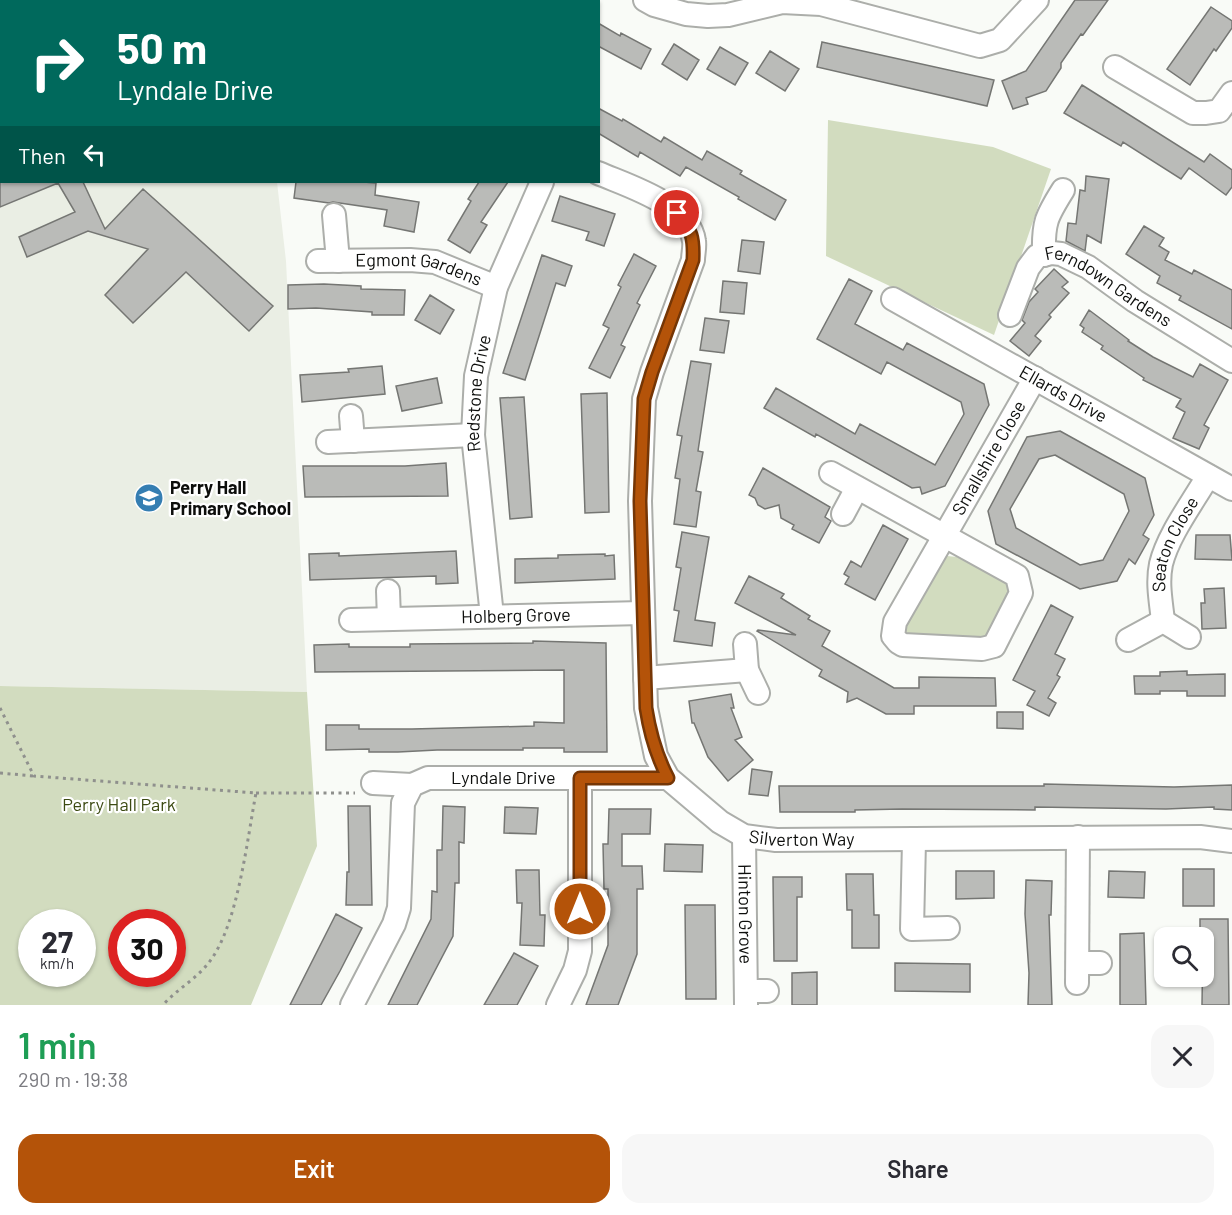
<!DOCTYPE html>
<meta charset="utf-8">
<style>
body{margin:0;font-family:Barlow,sans-serif;background:#f7f7f7;color:#2b2b33;height:100vh;display:flex;flex-direction:column;font-size:22px;white-space:nowrap}
*{box-sizing:border-box;margin:0}
p{font-size:20px;color:#7c7c81}
.icon{flex:none;width:33px;height:33px;fill:none;stroke:currentColor;stroke-width:2;stroke-linecap:round;stroke-linejoin:round}
.map{position:relative;height:1005px;overflow:hidden}
.details{display:flex;flex-direction:column;background:#fff;flex:1}
.details>*{flex:none}
.hud{position:absolute;left:0px;top:0px;width:600px;height:183px;box-shadow:0 2px 4px #0004;background:#00695c;color:#fff;overflow:hidden}
.tools{position:absolute;left:1154px;top:927px;display:grid;gap:12px}
.tools a{display:grid;place-items:center;width:60px;height:60px;border-radius:12px;background:#fff;box-shadow:0 2px 4px #0004;font-size:30px}
.speed{position:absolute;left:18px;top:909px;display:flex;gap:12px;font-size:30px;font-weight:700;text-align:center}
.speed>*{display:grid;place-content:center;width:78px;height:78px;border-radius:50%;background:#fff;box-shadow:0 2px 4px #0004;line-height:1}
.speed small{font-size:15px;font-weight:400}
.speed .limit{border:9px solid #d22;background:#fff;color:#111}
.pin{position:absolute;display:grid;place-items:center;width:51px;height:51px;color:#fff;margin:-26px;border:3px solid #fff;border-radius:50%;box-shadow:0 2px 6px #0007}
.me{position:absolute;width:66px;margin:-33px;rotate:0deg;stroke-linejoin:round;filter:drop-shadow(0 0 4px #0008)}
.turn{display:flex;align-items:center;gap:21px;height:126px;padding:0 18px;font-size:27px}
.turn .icon{width:78px;height:78px;stroke-width:2.5}
.turn b{display:block;font-size:42px;line-height:51px}
.then{display:flex;align-items:center;height:57px;padding:0 18px;background:#0003;gap:12px;font-size:22px}
.round{display:grid;place-items:center;flex:none;width:63px;height:63px;border-radius:18px;background:#f7f7f7}
.overview{display:flex;align-items:center;justify-content:space-between;height:102px;padding:0 18px}
h1{font-size:36px;font-weight:600;line-height:45px;color:#1e9e55}
.action{display:flex;gap:12px;margin-top:auto;padding:12px 18px}
.action a{flex:1;height:69px;border-radius:18px;background:#b45309;color:#fff;font-size:24px;font-weight:600;line-height:69px;text-align:center}
.action a+a{background:#f7f7f7;color:#2b2b33}
.map>svg:first-child{display:block}
.built{fill:#eaeee4}
.green{fill:#d2dcbf;fill-rule:evenodd}
.building{fill:#babbb8;stroke:#757673;stroke-width:1.5;fill-rule:evenodd}
.lines{fill:none;stroke-linecap:round;stroke-linejoin:round}
.minor-casing{stroke:#acaeaa;stroke-width:26}
.path{stroke:#8f908d;stroke-width:3;stroke-dasharray:3 4.5;stroke-linecap:butt}
.minor{stroke:#fff;stroke-width:22}
.route-casing{stroke:#753606;stroke-width:15}
.route{stroke:#b45309;stroke-width:10}
.labels{text-anchor:middle;stroke-width:4.5;stroke-linejoin:round;paint-order:stroke}
.street-label{font-size:18px;fill:#0d0e0c;stroke:#fff}
.poi-label{font-size:18px;font-weight:bold;fill:#0d0e0c;stroke:#fff;text-anchor:start}
.park-label{font-size:18px;fill:#3c4a12;stroke:#fff}
</style>
<div class="map">
<svg width="1232" height="1005" viewBox="0 0 1232 1005">
<rect width="100%" height="100%" fill="#f9fbf7"/>
<path class="built" d="M0,152H1L2,182H277L286,261L307,692L0,686Z"/>
<path class="green" d="M828,120L993,147L1051,169L994,335L826,256Z
M947,556L957,557L1009,585L1012,590L991,637L977,642L907,640L901,625L937,559Z
M0,686L307,692L317,846L251,1005H0ZM82,922V974H32V922ZM122,922H172V974H122Z"/>
<path class="building" d="M1075,0H1108L1083,35L1081,34L1061,63V68L1046,91L1026,98L1028,104L1013,109L1002,81L1026,71Z
M1211,7L1232,21V28L1216,51L1214,49L1190,85L1167,69Z
M598,23L620,36L621,33L651,49L641,69L598,46Z
M822,42L994,80L987,106L817,67Z
M674,44L699,60L687,80L662,64Z
M720,47L748,63L735,85L707,69Z
M770,51L799,69L785,91L756,73Z
M1082,85L1204,162L1210,154L1232,170V187L1226,195L1189,168L1181,179L1123,142L1121,146L1064,113Z
M598,108L622,121L623,119L661,142L664,137L702,160L707,151L742,171L740,174L786,200L775,220L738,199L739,197L686,167L680,176L640,152L638,157L598,133Z
M1086,176L1109,179L1101,243L1087,235L1085,251L1066,241L1068,223L1076,224L1080,190L1085,191Z
M0,182H83L105,229L143,189L273,306L249,331L186,272L133,323L105,295L148,249L88,231L27,257L19,237L75,212L58,183L0,207Z
M296,182H363L376,183L375,195L419,202L414,232L384,226L387,210L333,202L329,203L294,198Z
M479,182H508L481,222L487,225L470,253L448,240L471,201L468,199Z
M560,196L615,214L604,246L586,240L589,232L552,221Z
M1144,226L1164,238L1159,246L1169,252L1165,260L1192,274L1194,270L1232,290V329L1179,300L1181,296L1157,283L1160,276L1126,254Z
M742,240L764,242L760,274L738,271Z
M634,254L656,266L637,303L640,305L621,345L625,347L610,378L589,368L609,328L603,325L621,287L618,285Z
M542,255L572,266L565,286L556,283L525,380L503,373Z
M1054,269L1068,282L1062,287L1069,293L1049,315L1051,317L1035,336L1041,341L1029,356L1010,341L1025,323L1022,320L1029,302L1038,292L1035,289Z
M849,279L872,291L855,324L903,350L907,343L984,384L989,405L945,486L922,494L920,487L912,488L816,434L815,437L764,408L776,388L855,434L860,424L935,465L964,414L961,402L887,362L881,374L817,339Z
M723,281L747,283L744,314L720,312Z
M324,284L361,286V289L405,290L404,315H372V312L316,308L288,309V285Z
M430,295L454,310L440,334L415,320Z
M1089,310L1129,340L1128,341L1153,357L1193,377L1200,364L1228,380L1204,425L1209,428L1199,449L1173,438L1185,412L1176,407L1181,399L1143,380L1144,378L1101,349L1103,346L1082,332L1084,328L1080,325Z
M705,318L729,321L724,353L700,350Z
M691,361L711,364L698,451L703,452L696,491L701,492L696,527L674,524L680,479L675,478L682,436L677,435Z
M382,366L385,394L302,402L300,375L349,372L348,369Z
M437,378L442,403L402,411L396,386Z
M607,393L609,512L585,513L581,394Z
M524,397L532,517L510,519L500,398Z
M1060,431L1145,478L1154,515L1143,535L1149,539L1135,564L1129,559L1117,581L1080,589L996,544L988,511L1027,437ZM1055,455L1124,494L1129,511L1103,560L1080,565L1016,528L1010,509L1039,459Z
M446,463L448,496L305,497L303,466H405Z
M763,468L830,507L825,517L831,521L819,543L792,529L794,525L781,518L779,505L765,509L758,505L755,498L749,495Z
M883,525L908,539L875,600L845,584L849,577L844,574L851,561L861,567Z
M682,532L709,537L695,620L715,623L712,646L674,641L679,611L674,610L681,568L676,567Z
M1196,535H1230L1232,560L1195,559Z
M456,551L458,583L436,584V576L310,580L309,554L339,553V556Z
M605,554V556L614,555L615,579L515,583V559L558,558V555Z
M749,576L784,594L781,598L810,616L808,619L830,631L822,646L894,688H919V677L995,678L996,706H914V714H886L857,698L847,702L848,692L819,676L822,670L757,631L758,630L796,635L735,603Z
M1224,588L1226,628L1202,629L1201,603H1205L1204,589Z
M1051,605L1073,617L1055,654L1065,659L1057,675L1060,677L1048,698L1056,703L1049,716L1027,705L1035,691L1013,680Z
M533,641L606,643L607,752H564V748H523V750H437L398,752H369V749L326,750V725H359V729H412L534,726V722L564,723V670L315,672L314,645L349,644V647H410V644L533,643Z
M1187,671V675L1225,674V696H1187V691H1160V694H1135L1134,676H1160V672Z
M731,694L734,708H731L742,737L735,740L753,760L728,781L708,757L694,723H692L689,701Z
M997,712H1023V729L997,728Z
M752,769L772,772L768,796L749,794Z
M1044,784L1174,787L1232,785V810L1214,809V807L1166,809L1035,807V810L902,809L855,810V812H780L779,786H1044Z
M348,806H370L372,905H346L347,872H349Z
M443,806L465,807L464,843L459,842V883H455L453,936L417,1005H388L431,919L432,891L437,892V850H442Z
M505,807L538,808L536,834L504,833Z
M609,809H651L650,834H622V866H642L643,889H637V954L618,1005H586L608,945V889H604L603,844H608Z
M665,844L703,845L702,872L664,871Z
M1183,869H1214V906H1183Z
M516,870H539L540,915H545L544,946L520,945L522,903H517Z
M956,871H994V898L956,899Z
M1109,871L1145,872L1144,898L1108,897Z
M846,874H873L874,915H879V948H852V910H847Z
M773,877H802V897H797V961H774Z
M1026,880L1052,881L1051,915H1049L1052,1005H1028L1029,973L1025,914Z
M685,905H715L716,999H686Z
M336,914L362,928L340,971L321,1005H290Z
M1200,919H1228L1229,1005H1202L1203,938H1200Z
M1144,933L1146,1005H1120V934Z
M514,953L538,966L517,1005H484Z
M895,963L970,964V992L895,991Z
M817,972V1005H792V973Z"/>
<g class="lines">
<g class="minor-casing">
<g id="minor">
<path d="M293,0L296,2"/>
<path d="M645,0L654,5L686,14L708,16L728,15L782,2L821,4L980,46L1000,40L1037,0"/>
<path d="M146,2L147,0"/>
<path d="M458,2L459,0"/>
<path d="M1115,67L1193,113H1206L1219,111L1232,93"/>
<path d="M0,121L2,120"/>
<path id="s1" d="M598,173C628,186 689,204 694,241C695,247 693,254 693,260L652,372L644,399L640,501L646,708L656,756L668,778L720,822L744,836L776,840L1200,837L1232,841"/>
<path d="M334,215L338,261"/>
<path d="M1044,255C1043,223 1046,217 1063,190"/>
<path id="s2" d="M318,261L410,260L435,262L496,287"/>
<path id="s3" d="M893,299L1232,489"/>
<path id="s4" d="M1010,315L1028,268L1037,256L1052,253L1061,254L1088,267L1135,301L1232,361"/>
<path d="M351,416L353,441"/>
<path d="M328,442L473,435"/>
<path id="s5" d="M831,473L1017,576L1021,593L994,646L982,649L903,645L898,642L893,636L895,622L1035,378"/>
<path d="M843,514L857,488"/>
<path d="M388,591L389,619"/>
<path id="s6" d="M492,616L473,435L476,376L496,287L542,182"/>
<path id="s7" d="M351,620L642,613"/>
<path id="s8" d="M1163,621C1161,602 1157,583 1161,564C1168,535 1193,502 1208,476"/>
<path d="M1128,640L1163,621L1189,637"/>
<path d="M745,644L747,670L758,693"/>
<path d="M645,678L747,670"/>
<path d="M373,783L412,785"/>
<path id="s9" d="M744,836L746,1004"/>
<path d="M914,841L912,929L948,928"/>
<path d="M1078,963H1100"/>
<path d="M1077,983L1078,837"/>
<path d="M746,991H767"/>
<path id="s10" d="M352,1005L394,924L399,908L403,803L412,785L428,778H668"/>
<path d="M558,1005L575,970L580,951V778"/>
</g>
</g>
<path class="path" d="M0,708L34,776L256,793C247,840 238,924 210,961C198,978 177,989 163,1005
M0,773L34,776
M256,793H355"/>
<use href="#minor" class="minor"/>
</g>
<g class="lines">
<g class="route-casing">
<path id="route" d="M580,909V778H668C656,755 650,734 646,708L640,501L644,399L652,372L693,260C694,237 692,231 677,213"/>
</g>
<use href="#route" class="route"/>
</g>
<defs>
<g id="school-disc" transform="scale(1.5)"><circle r="9.5" fill="#357eb2" stroke="#fff"/><path d="M0-5L7-2L0 1L-7-2ZM-4 1L0 2.5L4 1V4Q0 6-4 4Z" fill="#fff"/></g>
</defs>
<g fill-rule="evenodd">
<use href="#school-disc" x="149" y="498"/>
</g>
<g class="labels">
<g class="street-label">
<text dy="6" stroke="none"><textPath href="#s2" startOffset="102">Egmont Gardens</textPath></text>
<text dy="6" stroke="none"><textPath href="#s4" startOffset="146">Ferndown Gardens</textPath></text>
<text dy="6" stroke="none"><textPath href="#s6" startOffset="224">Redstone Drive</textPath></text>
<text dy="6" stroke="none"><textPath href="#s3" startOffset="195">Ellards Drive</textPath></text>
<text dy="6" stroke="none"><textPath href="#s5" startOffset="598">Smallshire Close</textPath></text>
<text dy="6" stroke="none"><textPath href="#s8" startOffset="80">Seaton Close</textPath></text>
<text dy="6" stroke="none"><textPath href="#s7" startOffset="165">Holberg Grove</textPath></text>
<text dy="6" stroke="none"><textPath href="#s10" startOffset="326">Lyndale Drive</textPath></text>
<text dy="6" stroke="none"><textPath href="#s1" startOffset="826">Silverton Way</textPath></text>
<text dy="6" stroke="none"><textPath href="#s9" startOffset="78">Hinton Grove</textPath></text>
</g>
<g class="poi-label">
<text x="170" y="494">Perry Hall<tspan x="170" dy="21">Primary School</tspan></text>
</g>
<g class="park-label">
<text x="119" y="811">Perry Hall Park</text>
</g>
</g>
</svg>
<div class="tools">
<a><svg class="icon" aria-label="search" viewBox="0 0 24 24"><circle cx="10" cy="10" r="6"/><path d="M15 15l6 6"/></svg></a>
</div>
<div class="speed"><div>27<small>km/h</small></div><div class="limit">30</div></div>
<div class="pin" style="left:677px;top:213px;background:#d93025"><svg class="icon" aria-label="arrive" viewBox="0 0 24 24"><path d="M6 21V4h12l-3 4 3 4H6"/></svg></div>
<svg class="me" style="left:580px;top:909px" viewBox="-20 -20 40 40"><circle r="17" fill="#b45309" stroke="#fff" stroke-width="3"/><path d="M0-11L8 9 0 5-8 9z" fill="#fff"/></svg>
<div class="hud">
<div class="turn"><svg class="icon" aria-label="right" viewBox="0 0 24 24"><path d="M7 20v-9h11M14 6l5 5-5 5"/></svg><div><b>50 m</b>Lyndale Drive</div></div>
<div class="then">Then<svg class="icon" aria-label="left" viewBox="0 0 24 24"><path d="M17 20v-9H6M10 6l-5 5 5 5"/></svg></div>
</div>
</div>
<section class="details">
<div class="overview"><div><h1>1 min</h1><p>290 m · 19:38</p></div><a class="round"><svg class="icon" aria-label="close" viewBox="0 0 24 24"><path d="M6 6l12 12M18 6L6 18"/></svg></a></div>
<div class="action"><a>Exit</a><a>Share</a></div>
</section>
